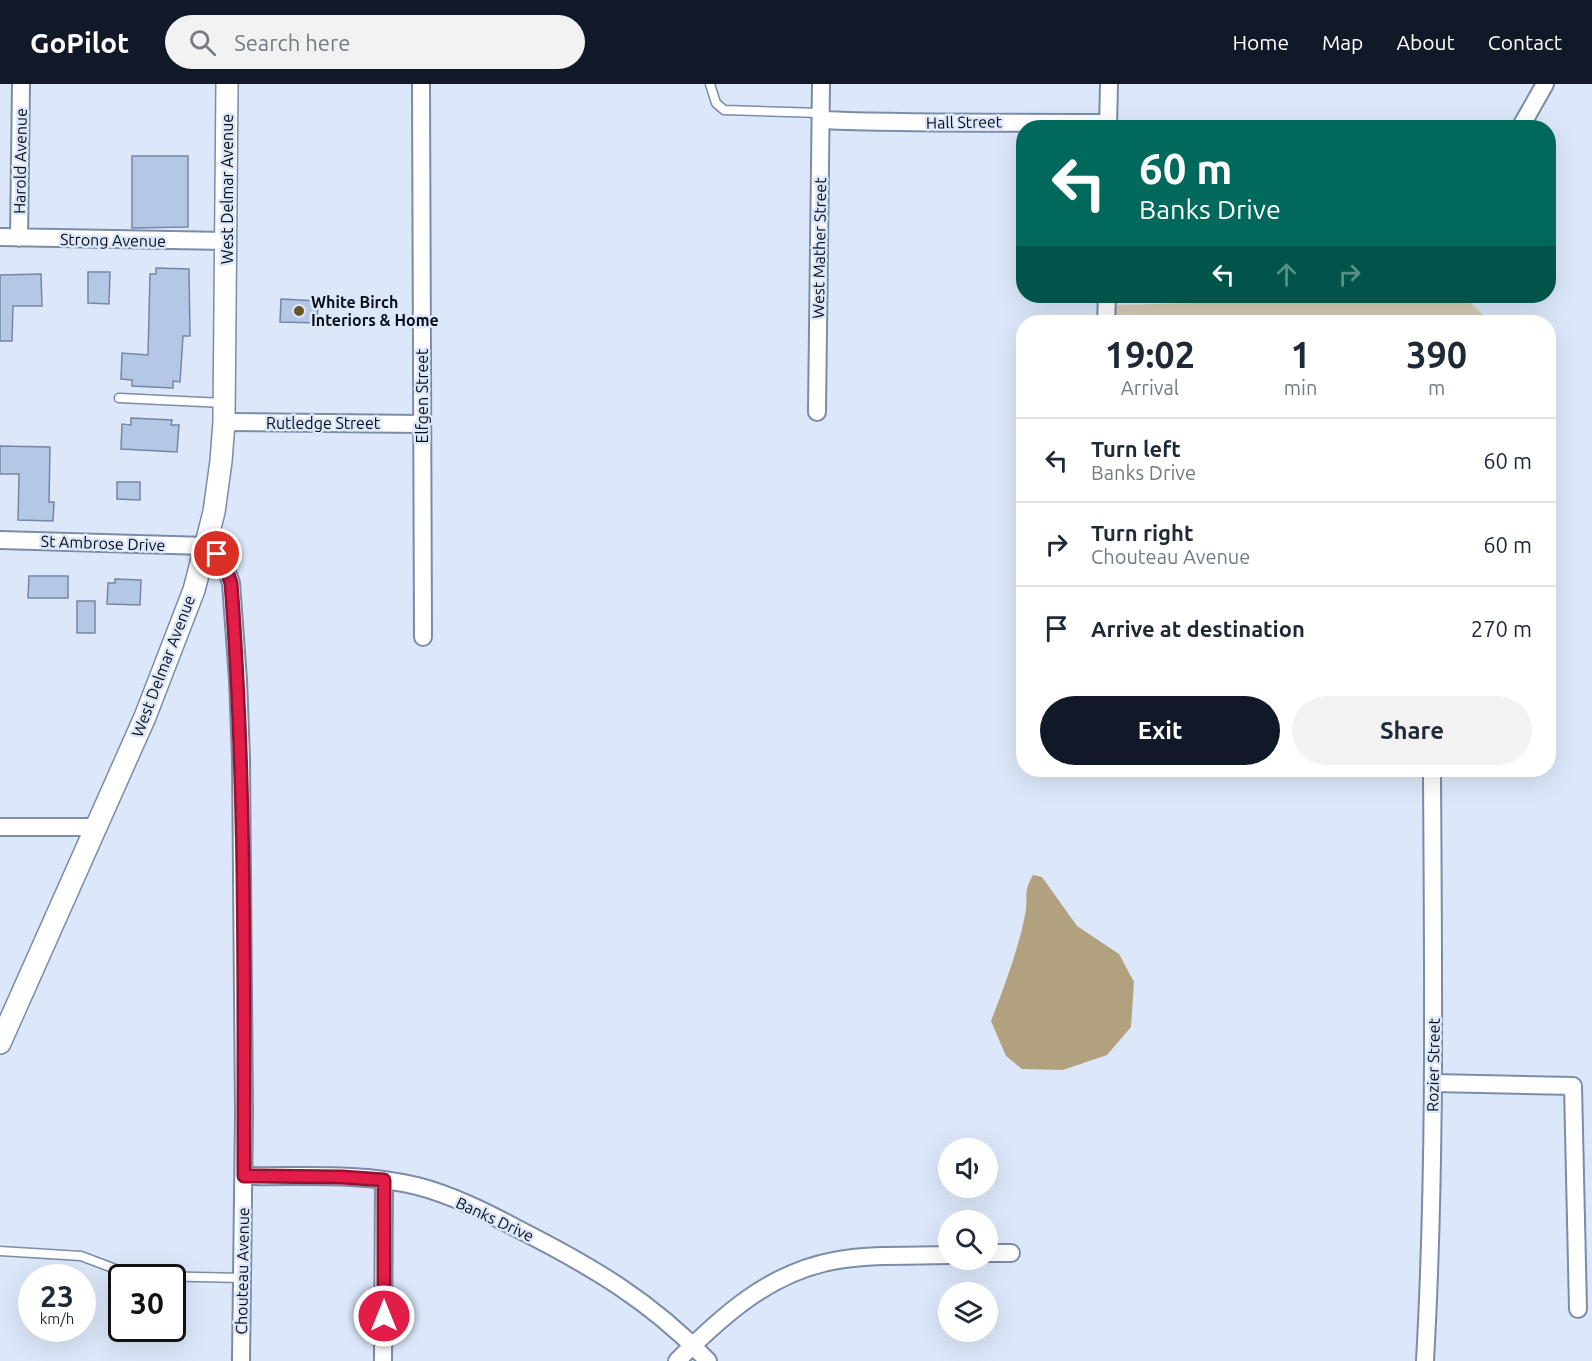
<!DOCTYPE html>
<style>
body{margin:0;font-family:Ubuntu,sans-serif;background:#f2f2f3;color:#1f2937;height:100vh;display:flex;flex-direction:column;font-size:22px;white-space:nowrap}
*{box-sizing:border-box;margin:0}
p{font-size:20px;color:#747a83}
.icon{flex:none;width:33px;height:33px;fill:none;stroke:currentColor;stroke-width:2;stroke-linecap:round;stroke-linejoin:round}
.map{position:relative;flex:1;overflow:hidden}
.details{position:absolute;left:1016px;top:231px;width:540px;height:462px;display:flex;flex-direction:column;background:#fff;border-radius:24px;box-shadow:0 6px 24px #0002}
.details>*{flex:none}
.banner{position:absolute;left:1016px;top:36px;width:540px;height:183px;border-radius:24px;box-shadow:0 6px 24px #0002;background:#00695c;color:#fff;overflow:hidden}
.controls{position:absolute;left:938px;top:1054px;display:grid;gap:12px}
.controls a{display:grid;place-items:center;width:60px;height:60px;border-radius:50%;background:#fff;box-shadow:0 6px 24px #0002;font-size:30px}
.speed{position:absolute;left:18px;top:1180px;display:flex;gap:12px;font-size:30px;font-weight:700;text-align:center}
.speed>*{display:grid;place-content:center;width:78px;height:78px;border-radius:50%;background:#fff;box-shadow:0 6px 24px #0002;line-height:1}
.speed small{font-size:15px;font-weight:400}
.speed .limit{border:3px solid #111;border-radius:9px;background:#fff;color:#111}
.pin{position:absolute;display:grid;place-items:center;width:51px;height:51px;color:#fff;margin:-26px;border:3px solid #fff;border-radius:50%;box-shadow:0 2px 6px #0007}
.me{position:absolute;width:66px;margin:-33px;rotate:0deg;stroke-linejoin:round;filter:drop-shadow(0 0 4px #0008)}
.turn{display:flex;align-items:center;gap:21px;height:126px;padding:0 24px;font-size:27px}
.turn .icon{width:78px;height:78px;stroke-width:2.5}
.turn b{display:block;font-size:42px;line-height:51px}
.lanes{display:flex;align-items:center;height:57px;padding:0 24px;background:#0003;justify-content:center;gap:30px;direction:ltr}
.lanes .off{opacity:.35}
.eta{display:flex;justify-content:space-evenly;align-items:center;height:102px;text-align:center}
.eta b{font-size:36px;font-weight:700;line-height:42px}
.button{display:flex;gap:12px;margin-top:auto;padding:12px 24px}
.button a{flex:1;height:69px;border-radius:36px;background:#111827;color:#fff;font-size:24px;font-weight:700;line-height:69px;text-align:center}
.button a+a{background:#f2f2f3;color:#1f2937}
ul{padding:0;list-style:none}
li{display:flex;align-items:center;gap:18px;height:84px;padding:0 24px;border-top:2px solid #e0e1e3}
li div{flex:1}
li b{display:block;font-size:22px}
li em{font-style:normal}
header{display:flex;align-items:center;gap:36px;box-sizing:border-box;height:84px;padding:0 30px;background:#111827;color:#fff}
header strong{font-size:28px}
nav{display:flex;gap:33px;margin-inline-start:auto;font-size:21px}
.search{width:420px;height:54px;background:#f2f2f3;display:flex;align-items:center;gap:15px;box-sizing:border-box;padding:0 21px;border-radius:33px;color:#747a83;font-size:22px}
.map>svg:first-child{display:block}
.green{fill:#d7cdb6}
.water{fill:#b2a17e}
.building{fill:#b4c7e4;stroke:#7587a3;stroke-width:1.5}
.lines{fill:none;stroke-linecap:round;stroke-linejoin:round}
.service-casing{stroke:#7a8ca8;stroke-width:11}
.minor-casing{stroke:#7a8ca8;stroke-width:20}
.tertiary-casing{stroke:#7a8ca8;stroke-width:24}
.service{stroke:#fff;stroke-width:8}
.minor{stroke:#fff;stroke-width:16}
.tertiary{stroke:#fff;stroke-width:21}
.route-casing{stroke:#92132f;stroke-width:15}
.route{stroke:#e11d48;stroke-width:10}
.poi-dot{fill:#695423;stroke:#dce8fa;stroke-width:2}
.labels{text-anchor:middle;stroke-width:5;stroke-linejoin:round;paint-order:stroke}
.street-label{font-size:16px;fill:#090f19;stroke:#dce8fa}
.poi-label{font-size:16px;font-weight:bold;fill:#090f19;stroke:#dce8fa;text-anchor:start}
</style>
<header>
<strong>GoPilot</strong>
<div class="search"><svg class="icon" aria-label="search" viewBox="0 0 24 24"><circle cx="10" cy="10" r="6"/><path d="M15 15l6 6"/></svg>Search here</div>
<nav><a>Home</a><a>Map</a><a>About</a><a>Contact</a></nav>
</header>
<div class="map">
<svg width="1592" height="1277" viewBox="0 0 1592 1277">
<rect width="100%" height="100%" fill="#dce8fa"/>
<path class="green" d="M1464,212L1484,232L1483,238H1113V221Z"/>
<path class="water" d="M1033,791L1042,793L1077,842L1119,870L1134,898L1131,943L1107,971L1063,986L1022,985L1006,972L991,937C1004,903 1018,867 1025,831C1029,812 1022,810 1033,791Z"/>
<path class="building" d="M132,72H188V143L132,144Z
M156,184L189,185L190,252H183L180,298L173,297V304L132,302V296L121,295L122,269L148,271L150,190H156Z
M88,188H110L109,220L88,219Z
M41,190L42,222H13L12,257H0V191Z
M281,215L318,217L317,239L280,238Z
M131,334L172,336L171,341H179L177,368L121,365L122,340L131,341Z
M0,362L50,363L49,418H54L53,437L18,436L19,390H0Z
M117,398H140V416L117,415Z
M29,492H68V514H28Z
M115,495L141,496L140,521L107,520L108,499H115Z
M77,517H95V549H77Z"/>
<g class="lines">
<g class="service-casing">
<path id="service" d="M710,0L716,19L724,26L821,29
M119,314L224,319
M0,1167L81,1172L118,1186L154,1192L242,1194"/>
</g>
<g class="minor-casing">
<path id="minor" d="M421,0L423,553
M821,36C916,40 1012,38 1108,39
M1108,44L1109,0
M1520,44L1545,0
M0,153L227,157
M19,154L21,0
M1106,238L1107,212
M817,328L821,0
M224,338L422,340
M208,454L226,485L231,499L238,596L241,674L244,1030L241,1277
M0,456L206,462
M0,743H96
M1433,999L1573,1002L1578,1225
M244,1092C301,1093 361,1088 417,1102C452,1111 486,1128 518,1145C591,1182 651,1217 708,1277
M987,1169H1011
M383,1277L384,1096
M677,1277C722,1232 769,1189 833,1177C870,1170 910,1172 948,1171
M1425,1277C1436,1080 1433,883 1432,686"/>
</g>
<g class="tertiary-casing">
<path id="tertiary" d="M0,959L145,633L194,506L214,428L221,377L224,338L227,0"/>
</g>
<use href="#service" class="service"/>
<use href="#minor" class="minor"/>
<use href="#tertiary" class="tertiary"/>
</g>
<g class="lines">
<g class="route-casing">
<path id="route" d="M217,470L226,485L231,499C246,696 244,895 244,1092L342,1093L384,1096V1232"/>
</g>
<use href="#route" class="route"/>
</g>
<circle class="poi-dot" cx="299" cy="227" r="6"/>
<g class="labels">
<g class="street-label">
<text transform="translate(964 38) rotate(-1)" y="6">Hall Street</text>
<text transform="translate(20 77) rotate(-89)" y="6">Harold Avenue</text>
<text transform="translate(227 105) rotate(-90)" y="6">West Delmar Avenue</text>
<text transform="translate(113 156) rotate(1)" y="6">Strong Avenue</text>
<text transform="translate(819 164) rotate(-89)" y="6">West Mather Street</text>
<text transform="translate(422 312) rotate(-90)" y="6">Elfgen Street</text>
<text x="323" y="345">Rutledge Street</text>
<text transform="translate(103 459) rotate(2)" y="6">St Ambrose Drive</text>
<text transform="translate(163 582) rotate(-69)" y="6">West Delmar Avenue</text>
<text transform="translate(1433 981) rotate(-89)" y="6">Rozier Street</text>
<text transform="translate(495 1135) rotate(25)" y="6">Banks Drive</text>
<text transform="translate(242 1187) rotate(-89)" y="6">Chouteau Avenue</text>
</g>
<g class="poi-label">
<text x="311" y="224">White Birch<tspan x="311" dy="18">Interiors &amp; Home</tspan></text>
</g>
</g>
</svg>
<div class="controls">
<a><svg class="icon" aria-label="sound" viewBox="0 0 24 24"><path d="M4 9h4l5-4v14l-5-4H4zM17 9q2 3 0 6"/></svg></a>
<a><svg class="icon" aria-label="search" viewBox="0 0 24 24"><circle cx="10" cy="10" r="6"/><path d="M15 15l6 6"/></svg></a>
<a><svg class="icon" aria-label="layers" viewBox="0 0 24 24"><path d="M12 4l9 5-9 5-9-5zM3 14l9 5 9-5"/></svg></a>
</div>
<div class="speed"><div>23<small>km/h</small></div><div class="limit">30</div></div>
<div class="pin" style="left:217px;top:470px;background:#d93025"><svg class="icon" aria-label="arrive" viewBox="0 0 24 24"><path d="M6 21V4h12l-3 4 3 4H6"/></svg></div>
<svg class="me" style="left:384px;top:1232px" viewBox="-20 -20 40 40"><circle r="17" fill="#e11d48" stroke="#fff" stroke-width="3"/><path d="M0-11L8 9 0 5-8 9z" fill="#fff"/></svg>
<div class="banner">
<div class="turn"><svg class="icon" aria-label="left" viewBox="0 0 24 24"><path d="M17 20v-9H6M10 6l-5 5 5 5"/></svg><div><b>60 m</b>Banks Drive</div></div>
<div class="lanes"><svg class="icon" aria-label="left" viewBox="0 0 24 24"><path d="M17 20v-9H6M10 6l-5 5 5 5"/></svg><svg class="icon off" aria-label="ahead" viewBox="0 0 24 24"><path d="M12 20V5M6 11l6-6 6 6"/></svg><svg class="icon off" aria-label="right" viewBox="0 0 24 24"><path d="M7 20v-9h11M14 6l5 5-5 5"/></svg></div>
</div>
<section class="details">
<div class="eta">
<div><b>19:02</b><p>Arrival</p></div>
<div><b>1</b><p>min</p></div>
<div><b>390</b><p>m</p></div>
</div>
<ul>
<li><svg class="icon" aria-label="left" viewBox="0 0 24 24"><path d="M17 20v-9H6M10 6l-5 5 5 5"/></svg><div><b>Turn left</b><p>Banks Drive</p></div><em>60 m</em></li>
<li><svg class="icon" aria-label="right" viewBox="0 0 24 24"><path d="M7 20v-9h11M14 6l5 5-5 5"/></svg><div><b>Turn right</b><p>Chouteau Avenue</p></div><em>60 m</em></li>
<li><svg class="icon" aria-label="arrive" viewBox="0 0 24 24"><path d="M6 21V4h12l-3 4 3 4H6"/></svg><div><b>Arrive at destination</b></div><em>270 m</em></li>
</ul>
<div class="button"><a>Exit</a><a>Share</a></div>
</section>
</div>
